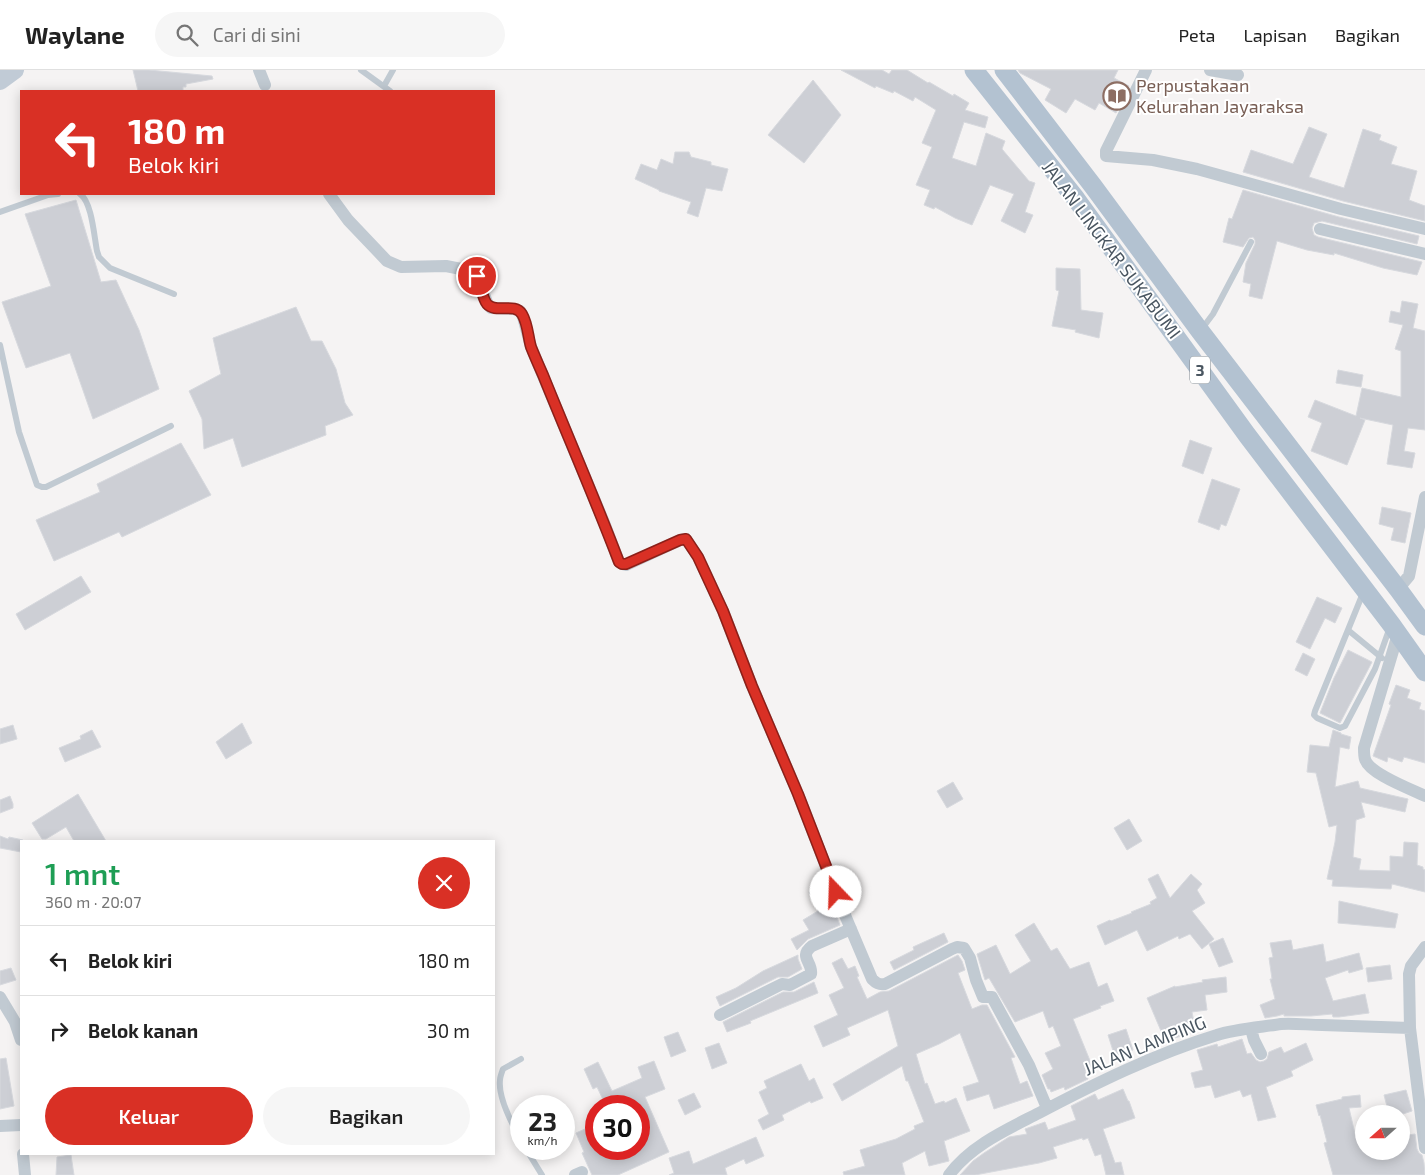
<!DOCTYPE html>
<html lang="id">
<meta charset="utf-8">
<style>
body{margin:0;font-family:"Exo 2",sans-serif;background:#f6f6f6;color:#222;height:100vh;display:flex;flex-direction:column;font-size:19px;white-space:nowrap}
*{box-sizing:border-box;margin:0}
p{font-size:16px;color:#767676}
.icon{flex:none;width:28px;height:28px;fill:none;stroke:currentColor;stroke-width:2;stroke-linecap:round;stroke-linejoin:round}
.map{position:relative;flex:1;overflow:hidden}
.details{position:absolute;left:20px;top:770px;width:475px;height:315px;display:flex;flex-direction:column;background:#fff;border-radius:0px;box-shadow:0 2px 12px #0003}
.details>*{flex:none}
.banner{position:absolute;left:20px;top:20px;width:475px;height:105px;border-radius:0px;box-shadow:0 2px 12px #0003;background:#d93025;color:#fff;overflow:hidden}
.needle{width:32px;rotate:249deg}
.buttons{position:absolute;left:1355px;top:1035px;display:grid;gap:10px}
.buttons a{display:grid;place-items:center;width:55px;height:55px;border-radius:50%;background:#fff;box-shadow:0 2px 12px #0003;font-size:25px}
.speed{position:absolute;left:510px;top:1025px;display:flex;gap:10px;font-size:25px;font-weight:700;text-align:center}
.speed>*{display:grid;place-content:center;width:65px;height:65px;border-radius:50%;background:#fff;box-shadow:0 2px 12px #0003;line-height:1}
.speed small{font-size:12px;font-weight:400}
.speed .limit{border:8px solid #d22;background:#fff;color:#111}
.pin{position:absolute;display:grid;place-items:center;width:42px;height:42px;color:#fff;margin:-21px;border:2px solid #fff;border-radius:50%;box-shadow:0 1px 5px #0007}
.me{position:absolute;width:55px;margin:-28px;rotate:339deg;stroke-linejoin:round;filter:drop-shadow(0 0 4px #0008)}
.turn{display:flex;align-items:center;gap:18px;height:105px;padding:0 25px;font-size:22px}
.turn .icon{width:65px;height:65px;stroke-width:2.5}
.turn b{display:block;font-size:35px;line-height:42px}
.round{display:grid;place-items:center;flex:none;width:52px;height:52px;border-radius:26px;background:#f6f6f6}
.summary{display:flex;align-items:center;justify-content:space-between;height:85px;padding:0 25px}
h1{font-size:30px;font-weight:600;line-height:38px;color:#1e9e55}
.action{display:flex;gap:10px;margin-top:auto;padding:10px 25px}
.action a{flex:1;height:58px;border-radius:30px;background:#d93025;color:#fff;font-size:20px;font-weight:600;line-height:58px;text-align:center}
.action a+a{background:#f6f6f6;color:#222}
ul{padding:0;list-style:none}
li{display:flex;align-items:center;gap:15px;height:70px;padding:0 25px;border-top:1px solid #e0e0e0}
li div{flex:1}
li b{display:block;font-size:19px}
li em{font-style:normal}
header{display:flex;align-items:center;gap:30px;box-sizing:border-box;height:70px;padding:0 25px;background:#fff;border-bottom:1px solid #e0e0e0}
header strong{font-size:24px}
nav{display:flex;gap:28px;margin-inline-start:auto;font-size:18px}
.search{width:350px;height:45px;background:#f6f6f6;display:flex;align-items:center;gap:12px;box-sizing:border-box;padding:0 18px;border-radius:28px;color:#767676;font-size:19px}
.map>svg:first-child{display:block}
.building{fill:#cdcfd5;stroke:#d7d9de}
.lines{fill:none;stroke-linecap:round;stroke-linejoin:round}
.lane{stroke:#c1cad2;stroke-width:6}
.street{stroke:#c1cad2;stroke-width:12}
.secondary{stroke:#c1cbd6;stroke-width:18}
.primary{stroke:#b3c2d1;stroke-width:19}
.route-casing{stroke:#8d1f18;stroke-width:12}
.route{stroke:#d93025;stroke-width:9}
.labels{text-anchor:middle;stroke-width:4;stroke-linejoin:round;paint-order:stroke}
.shield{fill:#fff;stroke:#808990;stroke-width:1}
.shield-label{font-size:16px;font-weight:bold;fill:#4a5661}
.education-label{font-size:18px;fill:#785e54;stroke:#fff;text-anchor:start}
.street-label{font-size:18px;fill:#4a5661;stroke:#fff}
</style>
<header>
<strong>Waylane</strong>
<div class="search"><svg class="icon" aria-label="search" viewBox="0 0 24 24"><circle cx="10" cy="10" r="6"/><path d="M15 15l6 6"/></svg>Cari di sini</div>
<nav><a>Peta</a><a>Lapisan</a><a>Bagikan</a></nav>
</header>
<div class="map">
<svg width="1425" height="1105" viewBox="0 0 1425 1105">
<rect width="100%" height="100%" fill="#f5f3f3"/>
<path class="building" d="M133,0H149L212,6L213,9L186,14V17H183V21H138Z
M841,0H882L889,4L892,0H907L928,13L929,12L953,26L954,24L969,33L965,40L988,47L985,58L964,52L952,88L976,96L986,63L1005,71L1002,79L1029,111L1035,113L1025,142L1033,145L1025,163L1001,151L1014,124L990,115L972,155L955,148L935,137L934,139L924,135L930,120L916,115L932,77L922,73L936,40L915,27L913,31L894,21L893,23L876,16L875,18Z
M1018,0H1118L1114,8L1129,16L1116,43L1099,33L1095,40L1075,29L1066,43L1045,30L1051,19L1020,3Z
M813,10L841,45L804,93L768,65Z
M1309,57L1327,64L1309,107L1344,118L1363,59L1381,65L1379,70L1397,77L1391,94L1417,101L1409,130L1425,136V151L1343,131L1243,102L1251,80L1293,94Z
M675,82H689L691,87L711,92V95L728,99L722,121L706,118L698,147L687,143L691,132L659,121V120L635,109L641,94L657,100L661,89L673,94Z
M1243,120L1339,147L1419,166L1417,174L1322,151L1314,153L1312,158L1314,165L1318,167L1422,192L1417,205L1383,198L1334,183V185L1307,180L1277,171L1262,229L1249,226L1251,214L1243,212L1246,193L1255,174V170L1253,167L1249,168L1243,177L1223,172L1229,148L1232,149Z
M76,130L101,212L116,210L139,260L159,319L93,349L70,283L26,298L2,232L51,216L25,144Z
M1056,198L1080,199L1081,240L1103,243L1099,268L1075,262L1076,260L1052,256L1059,221L1056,220Z
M1402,231L1418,234L1413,258L1425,261V360L1408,358L1404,381L1415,383L1412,398L1387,394L1393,355L1360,348L1365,350L1347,395L1311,381L1322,353L1308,347L1315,330L1356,346L1362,318L1401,327V281L1395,279L1403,255L1389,252L1391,241L1400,243Z
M296,237L311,271H322L336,299L345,333L353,345L325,356L326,365L242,397L233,368L204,379L202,349L189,321L221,304L213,268Z
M1338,300L1363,305L1361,317L1336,313Z
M1190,370L1212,378L1203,404L1182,396Z
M181,373L211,425L122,467L119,462L54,491L36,450L100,422L97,414Z
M1212,409L1240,419L1226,456L1221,454L1219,460L1198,452Z
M1382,437L1411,443L1405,473L1391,470L1394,458L1379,454Z
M81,506L91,522L25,560L16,544Z
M1317,527L1342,538L1335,553L1325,548L1310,579L1296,572Z
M1348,580L1372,592L1340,653L1320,643L1334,608Z
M1303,583L1315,589L1307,606L1295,600Z
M1396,615L1410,620L1407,628L1421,633L1419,639L1425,641V693L1404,687L1402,692L1388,687L1387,692L1373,686L1391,635L1389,634Z
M242,653L252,673L226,689L216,672Z
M13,655L17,669L0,674V659Z
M92,660L101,677L65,692L59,678L81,669L80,666Z
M1333,660L1341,663V664L1351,667L1349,679L1340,677L1335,717L1358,711L1360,718L1408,729L1405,742L1361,732L1365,747L1356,750L1353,787L1361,789L1359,800L1390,801V786L1403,787L1404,772L1418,773L1417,795L1423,797V799L1425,800V822L1392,814L1391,819L1332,816L1333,810L1327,809L1335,772L1337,755L1329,757L1316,703L1307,702L1310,675L1329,677Z
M953,712L963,729L947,738L937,721Z
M78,724L106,771H74L66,757L46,769H42L32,753Z
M10,726L13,734V738L0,743V730Z
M1129,749L1142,771L1127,780L1114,758Z
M0,766L8,769L9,767L23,770V771H21V782L0,778Z
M1158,804L1170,828L1191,804L1202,814L1197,820L1205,833L1192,841L1214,869L1202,879L1190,864L1179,869L1178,866L1147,881L1137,860L1105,875L1097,856L1110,850L1111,851L1132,843L1131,842L1151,834L1150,832L1157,828L1148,809Z
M824,815L840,855L808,869L797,880L791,869L809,860L803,850L818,841L809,822Z
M1339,831L1398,844L1395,858L1338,853Z
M1034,853L1051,881L1057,878L1070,899L1089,892L1098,917L1107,913L1114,931L1100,936L1101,938L1073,949L1093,998L1085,1001L1088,1009L1065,1020L1064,1017L1051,1022L1050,1019H1048L1042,1005L1053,999L1045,983L1061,976L1053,956L1049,958L1043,941L1015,952L989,908L985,910L977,884L996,875L1010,904L1031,891L1015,865Z
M944,863L948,872L894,900L890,892L914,880L913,877Z
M1223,868L1233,892L1219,897L1209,874Z
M1291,870L1293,880L1323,874L1326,892L1359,883L1363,899L1349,903L1348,900L1325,908L1333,931L1365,924L1369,943L1339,947H1333L1332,944L1311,946H1284V944L1277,946L1265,948L1260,935L1275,929L1270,909H1272L1269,888L1273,887L1270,873Z
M798,885V889L802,899L788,907H778L720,936L716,927L736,918L763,901Z
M958,885L962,891L965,900L958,903L972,939L982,935H987L1015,987L1011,988L1020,1014L1027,1011L1033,1026L994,1039L989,1024L967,1031L963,1017L979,1012L960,963L939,974L916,984L925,1014L927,1013L935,1034L944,1031L945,1033L956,1028L970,1061L944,1071L949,1091L929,1096L925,1081L902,1093L905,1105H844L843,1102L865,1096L860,1080L896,1069L915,1059L914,1056L924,1052L908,1011H906L902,996L842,1031L833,1014L898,976L888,940L847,958L850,965L823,977L814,956L838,945L829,925L844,918L832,893L842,888L848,899L855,896L859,906L857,907L867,929L880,922L889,921Z
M1390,895L1392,909L1368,912L1366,898Z
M11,898L16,910L0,915V901Z
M1226,907L1227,922L1205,925L1207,940L1192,942L1196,962L1164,971L1161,961L1147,928L1175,916V917L1203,912L1202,910Z
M814,912L818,923L750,951L751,953L727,962L723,952L783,922H794Z
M1126,959L1133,980L1115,987L1108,965Z
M678,962L686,981L671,987L664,967Z
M1242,969L1247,984L1251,983L1256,990L1260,992L1264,991L1267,989L1269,982L1281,977L1284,983L1306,973L1313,990L1291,1001L1293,1006L1266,1017L1276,1047L1258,1051L1251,1024L1243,1027L1240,1020L1215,1028L1211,1015L1195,1018L1191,1003L1203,1000L1197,980L1217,974L1218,977Z
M719,973L727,993L712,999L705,978Z
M6,988L14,1036L0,1039V989Z
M654,991L665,1019L645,1027L669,1082L618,1105H592L582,1083L584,1082L576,1063L596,1054V1079H639V1036H606L597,1017L593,1019L584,999L598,992L612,1021L642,1008L638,997Z
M801,994L809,1011L814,1008L823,1028L811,1033L810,1031L782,1045L784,1050L763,1060L758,1050L769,1044L759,1022L767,1018L764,1011Z
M1123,1019L1128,1031H1129L1135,1048L1103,1059L1115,1093L1121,1092L1124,1105H1106L1101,1084L1095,1086L1088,1068L1083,1070L1082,1068L1053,1077L1057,1088L1039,1093L975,1105H960L973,1091L984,1083L1009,1067L1027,1064L1025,1059L1045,1052L1048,1060L1076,1050L1071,1036L1095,1024L1098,1030Z
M1406,1020L1412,1041L1403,1044H1389L1384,1025Z
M694,1023L701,1037L685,1045L678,1030Z
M1360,1025L1361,1037L1349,1038L1356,1068L1364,1066V1081H1401V1066L1415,1064L1417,1079L1419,1083L1422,1085L1424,1093L1425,1105H1333L1324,1073L1327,1072L1320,1045L1319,1046L1316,1035L1342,1029V1027Z
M756,1067L764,1086L746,1094L744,1089L725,1098L727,1105H669L674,1103L669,1088L689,1081L693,1094Z
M71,1085L74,1105H56L57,1087Z"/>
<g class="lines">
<path class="lane" d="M361,0L390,21
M384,16L393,0
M80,124C92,132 94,166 97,181L99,187L110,198L174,224
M0,142L48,125L58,124
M1201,260L1213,244L1251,172
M0,275L19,362L37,415L42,417H46L171,356
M1363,523L1315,641L1314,645L1317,648L1340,658L1345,656L1375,599L1390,557
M1348,560L1382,588
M521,1070C513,1056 498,1027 500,1010C500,1007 502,1002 503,999L521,989
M526,1079L542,1105"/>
<path class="street" d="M259,0L265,15
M1146,0L1106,81V86L1153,90L1197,99L1341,139L1425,159
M1210,0L1238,5
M329,124L348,150L387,191L401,197L446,196L466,200L474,203L477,206L488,235L491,238L514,239L520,241L523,247L531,277L605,455L619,492L622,494L626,495L680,470L686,469L698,487L723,541L752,616L798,724L842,838L872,909C876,913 879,915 885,914L952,879L957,877L964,878L970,888L976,910L983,927H992L1029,995L1047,1038
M1320,159L1425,184
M1398,519L1409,506L1425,427
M1398,564L1364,678C1364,681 1364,686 1365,689C1369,704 1411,719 1425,726
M1425,877L1411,896L1409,904L1410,958L1425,1078
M0,927L15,952L21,970
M720,945L782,914L790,915L811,904C813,892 798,887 812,876L851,859
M1251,959L1254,970L1261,984
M0,1056L21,1055
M23,1084L25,1105
M575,1105L582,1102
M949,1105C971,1075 1008,1059 1039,1043C1096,1013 1155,984 1217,965C1234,959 1262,957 1281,954C1294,953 1309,955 1322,955C1352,956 1381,957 1410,958"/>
<path class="secondary" d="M0,11L15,0"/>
<path class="primary" d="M974,0L1076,129L1247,365L1391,554L1425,602
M1004,0L1093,116L1200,261L1398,519L1425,556"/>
</g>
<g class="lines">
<g class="route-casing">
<path id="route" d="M477,206C481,214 482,228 487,234C496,244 514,232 522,244C528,254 528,267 531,277C535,287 539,296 543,305C568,367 595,429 619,492L622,494H626L680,470L686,469L698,487L723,541L752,616L798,724L836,822"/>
</g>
<use href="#route" class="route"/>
</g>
<defs>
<g id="library-ring" transform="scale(1.4375)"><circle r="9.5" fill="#fff" stroke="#8d6e63" stroke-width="1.5"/><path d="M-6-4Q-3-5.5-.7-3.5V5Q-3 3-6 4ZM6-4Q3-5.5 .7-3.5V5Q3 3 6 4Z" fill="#8d6e63"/></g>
</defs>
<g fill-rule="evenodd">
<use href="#library-ring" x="1117" y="26"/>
</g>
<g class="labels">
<rect class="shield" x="1190" y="286.5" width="20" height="27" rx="4"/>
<g class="shield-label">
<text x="1200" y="306">3</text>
</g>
<g class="education-label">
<text x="1136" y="22">Perpustakaan<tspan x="1136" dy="21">Kelurahan Jayaraksa</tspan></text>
</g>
<g class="street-label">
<text transform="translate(1111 180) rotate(53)" y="6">JALAN LINGKAR SUKABUMI</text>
<text transform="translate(1145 976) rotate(-22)" y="6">JALAN LAMPING</text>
</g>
</g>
</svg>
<div class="buttons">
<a><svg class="needle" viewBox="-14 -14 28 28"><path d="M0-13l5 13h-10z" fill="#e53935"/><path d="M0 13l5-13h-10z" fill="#767676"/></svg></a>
</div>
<div class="speed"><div>23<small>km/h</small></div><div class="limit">30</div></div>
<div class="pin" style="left:477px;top:206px;background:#d93025"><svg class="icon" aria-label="arrive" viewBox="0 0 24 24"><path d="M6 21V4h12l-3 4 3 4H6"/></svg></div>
<svg class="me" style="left:836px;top:822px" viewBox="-20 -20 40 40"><circle r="19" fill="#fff"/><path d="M0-13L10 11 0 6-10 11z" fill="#d93025"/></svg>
<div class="banner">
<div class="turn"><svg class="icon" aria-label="left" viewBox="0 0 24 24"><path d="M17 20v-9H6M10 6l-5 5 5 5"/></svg><div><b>180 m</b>Belok kiri</div></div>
</div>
<section class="details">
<div class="summary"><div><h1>1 mnt</h1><p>360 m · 20:07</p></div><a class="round" style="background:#d93025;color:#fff"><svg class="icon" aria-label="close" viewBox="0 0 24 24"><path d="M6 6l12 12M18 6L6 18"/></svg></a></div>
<ul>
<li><svg class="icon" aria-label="left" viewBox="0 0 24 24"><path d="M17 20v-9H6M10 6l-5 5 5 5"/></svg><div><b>Belok kiri</b></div><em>180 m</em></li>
<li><svg class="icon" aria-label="right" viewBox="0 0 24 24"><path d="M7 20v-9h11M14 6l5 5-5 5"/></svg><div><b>Belok kanan</b></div><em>30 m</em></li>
</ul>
<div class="action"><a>Keluar</a><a>Bagikan</a></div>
</section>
</div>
